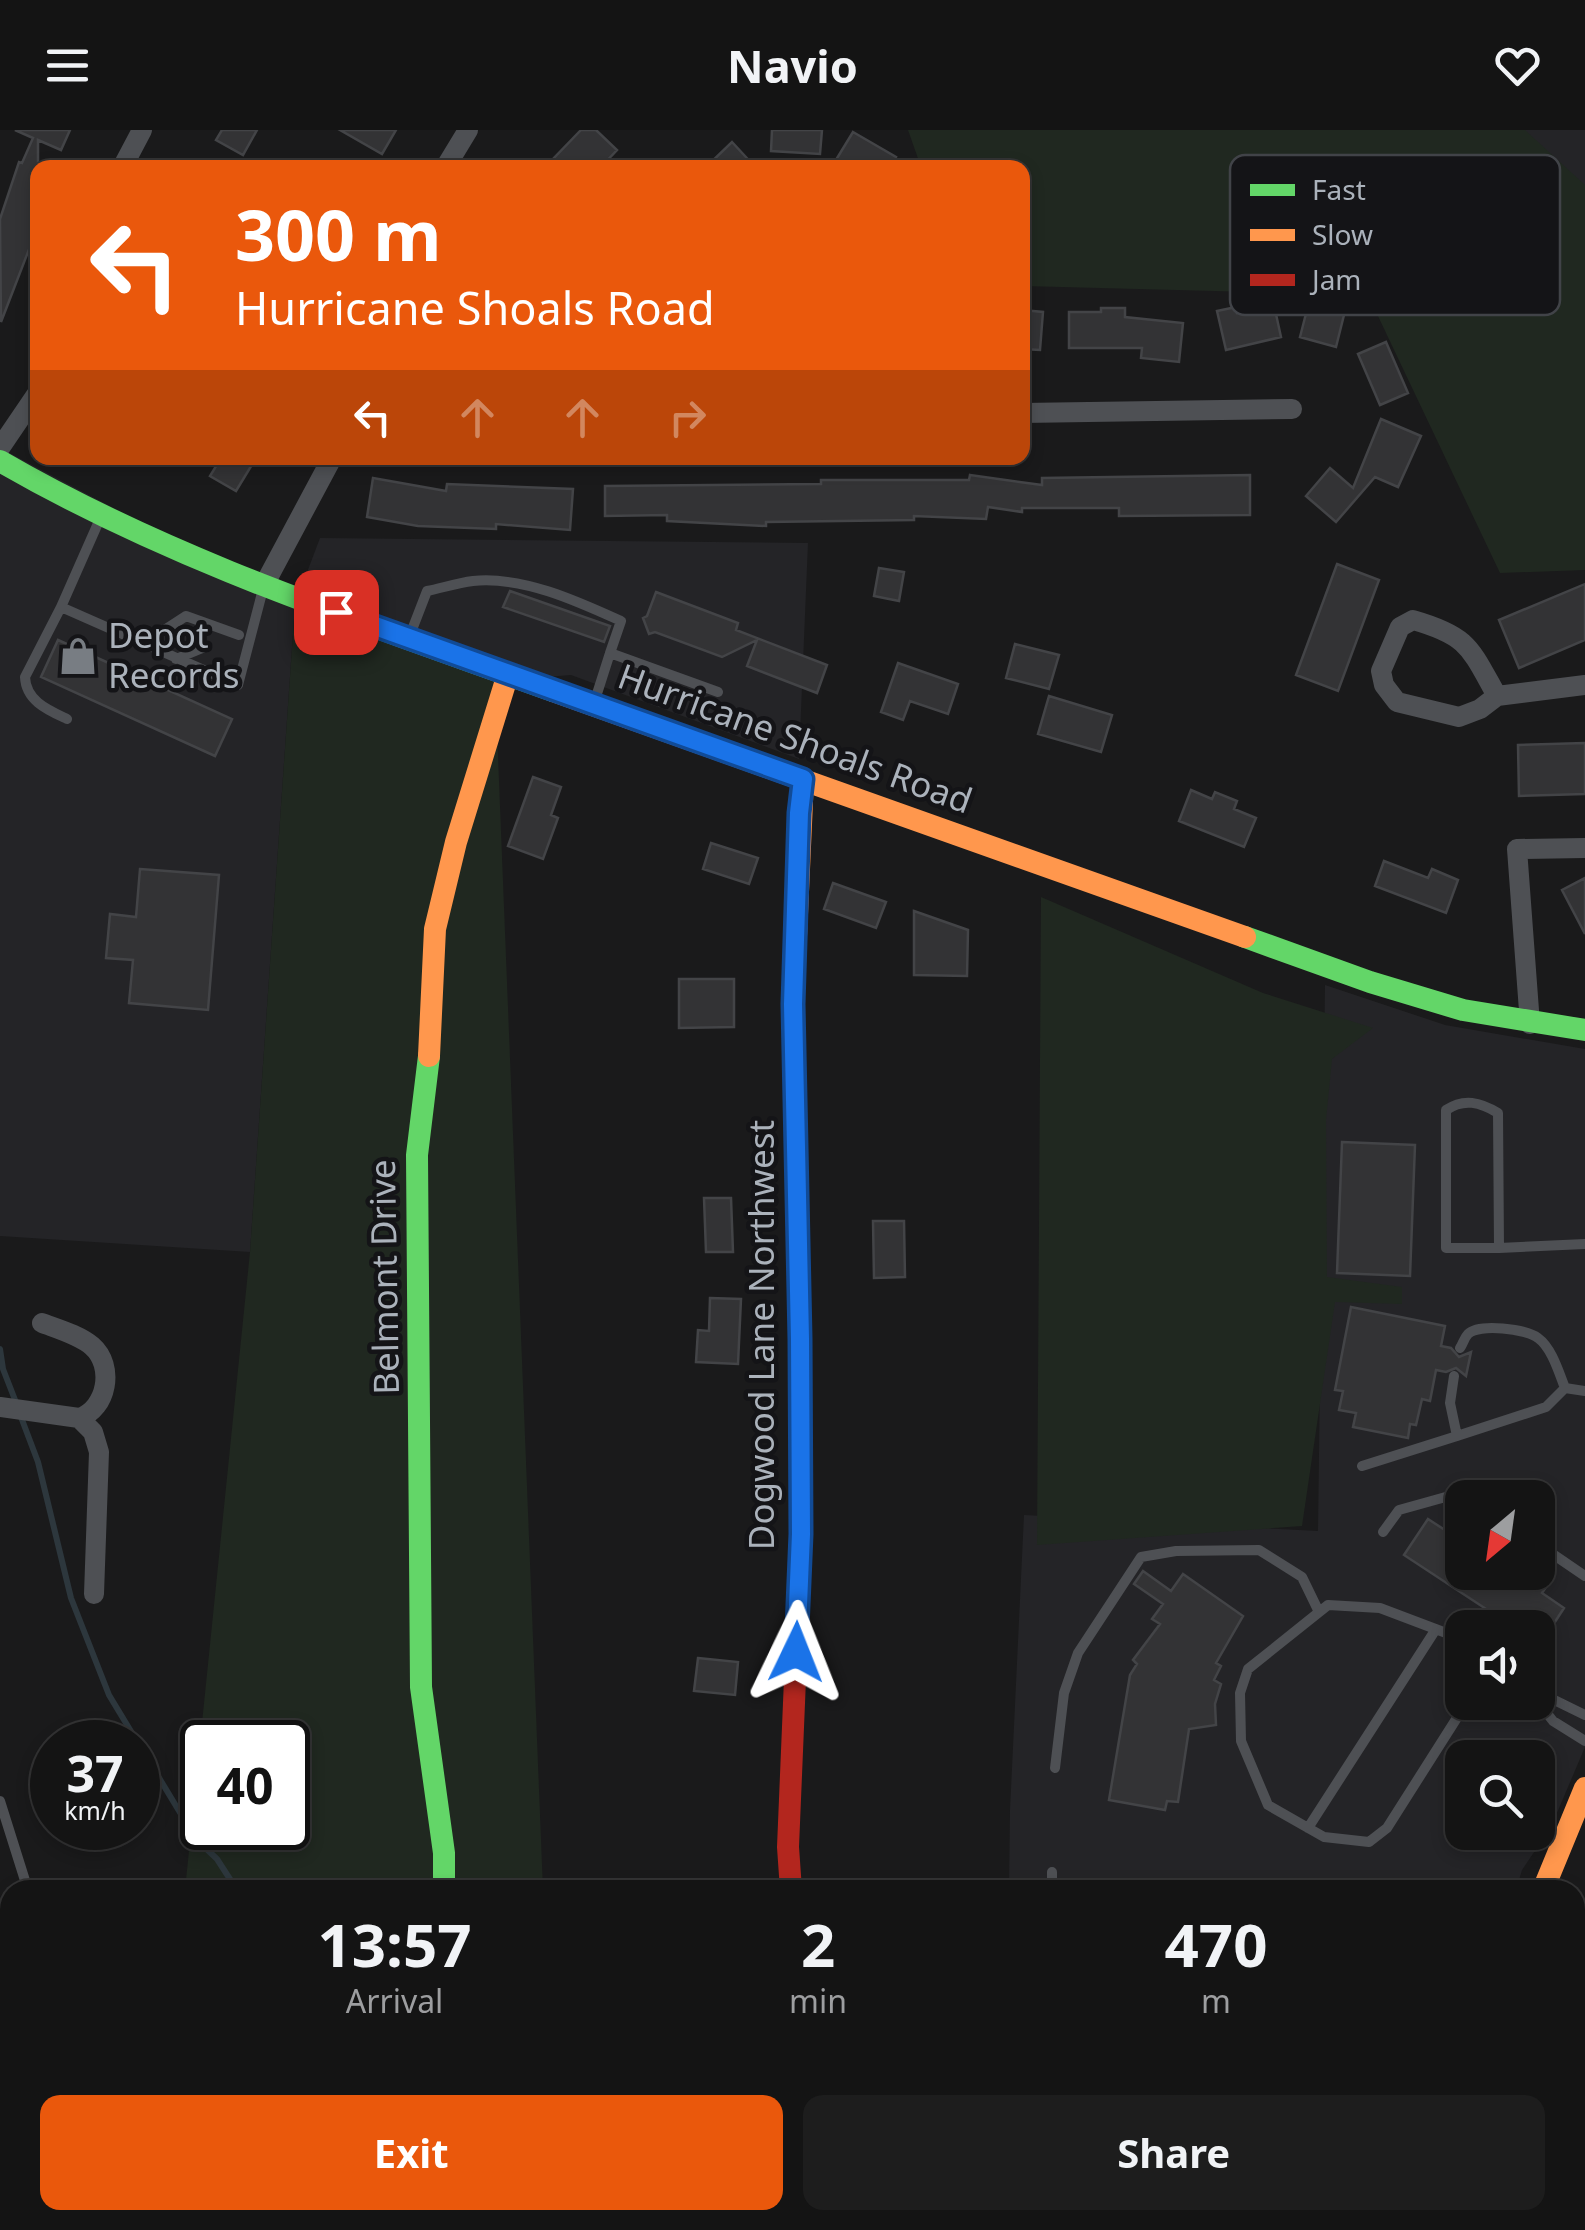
<!DOCTYPE html>
<style>
body{margin:0;font-family:"Noto Sans",sans-serif;background:#1d1d1d;color:#f1f3f6;height:100vh;display:flex;flex-direction:column;font-size:38px;white-space:nowrap}
*{box-sizing:border-box;margin:0}
p{font-size:32px;color:#9d9ea0}
.icon{flex:none;width:55px;height:55px;fill:none;stroke:currentColor;stroke-width:2;stroke-linecap:round;stroke-linejoin:round}
.map{position:relative;flex:1;overflow:hidden}
.side{position:absolute;left:0px;top:1750px;width:1585px;height:350px;display:flex;flex-direction:column;background:#141414;border-radius:30px 30px 0 0;box-shadow:0 5px 15px #0003,0 0 0 2px #333334}
.side>*{flex:none}
.top-card{position:absolute;left:30px;top:30px;width:1000px;height:305px;border-radius:20px;box-shadow:0 5px 15px #0003,0 0 0 2px #333334;background:#ea580c;color:#fff;overflow:hidden}
.needle{width:65px;rotate:209deg}
.buttons{position:absolute;left:1445px;top:1350px;display:grid;gap:20px}
.buttons a{display:grid;place-items:center;width:110px;height:110px;border-radius:20px;background:#141414;box-shadow:0 5px 15px #0003,0 0 0 2px #333334;font-size:50px}
.speed{position:absolute;left:30px;top:1590px;display:flex;gap:20px;font-size:50px;font-weight:700;text-align:center}
.speed>*{display:grid;place-content:center;width:130px;height:130px;border-radius:50%;background:#141414;box-shadow:0 5px 15px #0003,0 0 0 2px #333334;line-height:1}
.speed small{font-size:25px;font-weight:400}
.speed .limit{border:5px solid #111;border-radius:15px;background:#fff;color:#111}
.pin{position:absolute;display:grid;place-items:center;width:85px;height:85px;color:#fff;margin:-42px;border-radius:20px;box-shadow:0 5px 15px #0006}
.me{position:absolute;width:110px;margin:-55px;rotate:2deg;stroke-linejoin:round;filter:drop-shadow(0 0 8px #0008)}
.turn{display:flex;align-items:center;gap:35px;height:210px;padding:0 40px;font-size:45px}
.turn .icon{width:130px;height:130px;stroke-width:2.5}
.turn b{display:block;font-size:70px;line-height:85px}
.lanes{display:flex;align-items:center;height:95px;padding:0 40px;background:#0003;justify-content:center;gap:50px;direction:ltr}
.lanes .off{opacity:.35}
.eta{display:flex;justify-content:space-evenly;align-items:center;height:170px;text-align:center}
.eta b{font-size:60px;font-weight:700;line-height:70px}
.action{display:flex;gap:20px;margin-top:auto;padding:20px 40px}
.action a{flex:1;height:115px;border-radius:20px;background:#ea580c;color:#fff;font-size:40px;font-weight:700;line-height:115px;text-align:center}
.action a+a{background:#1d1d1d;color:#f1f3f6}
header{display:flex;justify-content:space-between;align-items:center;height:130px;padding:0 40px;background:#141414;font-size:45px;font-weight:700}
.map>svg:first-child{display:block}
.built{fill:#242427;fill-rule:evenodd}
.green{fill:#202820;fill-rule:evenodd}
.lines{fill:none;stroke-linecap:round;stroke-linejoin:round}
.stream{stroke:#2d373d;stroke-width:6}
.building{fill:#333335;stroke:#434447;stroke-width:2.5}
.lane{stroke:#4e5054;stroke-width:10}
.street{stroke:#4e5054;stroke-width:20}
.fast{stroke:#63d668;stroke-width:22}
.slow{stroke:#ff974d;stroke-width:22}
.jam{stroke:#b3261e;stroke-width:22}
.route-casing{stroke:#114b97;stroke-width:25}
.route{stroke:#1a73e8;stroke-width:18}
.labels{text-anchor:middle;stroke-width:9;stroke-linejoin:round;paint-order:stroke}
.poi-label{font-size:35px;fill:#abb2bb;stroke:#141417;text-anchor:start}
.street-label{font-size:35px;fill:#abb2bb;stroke:#141417}
.key{fill:#141417;stroke:#414348;stroke-width:2.5}
.key-label{font-size:28px;fill:#abb2bb}
</style>
<header><svg class="icon" aria-label="menu" viewBox="0 0 24 24"><path d="M4 6h16M4 12h16M4 18h16"/></svg>Navio<svg class="icon" aria-label="heart" viewBox="0 0 24 24"><path d="M12 20l-8-8c-3-5 5-10 8-4 3-6 11-1 8 4z"/></svg></header>
<div class="map">
<svg width="1585" height="2100" viewBox="0 0 1585 2100">
<rect width="100%" height="100%" fill="#1a1a1b"/>
<path class="built" d="M1489,0H1585V84Z
M0,318L295,474L320,408L808,413L799,629L571,545L496,551L295,475L250,1122L0,1106Z
M1325,855L1445,895L1585,919V1617L1551,1697L1522,1740L1516,1760H1009L1010,1680L1024,1385L1318,1401ZM1462,1368H1538V1442H1462ZM1462,1498H1538V1572H1462ZM1462,1628H1538V1702H1462Z"/>
<path class="green" d="M908,0H1525L1585,55V440L1500,443L1368,165L1023,156L1022,38L921,37Z
M295,475L495,550L543,1760H185L250,1122ZM202,1612H288V1698H202Z
M1041,767L1263,863L1373,898L1332,929L1326,990L1327,1147L1402,1157V1174L1335,1172L1302,1396L1037,1415Z
M151,2090H556L557,2100H150Z
M1003,2090H1485L1486,2100H1003Z"/>
<g class="lines">
<path class="stream" d="M0,1219L3,1239L17,1275
M21,1287L38,1332L71,1468L109,1565L196,1709L217,1729L237,1760
M264,2100L266,2090"/>
</g>
<path class="building" d="M15,0H70L61,20L38,10V96L1,192L0,89L19,32L22,33L33,8Z
M222,0H257L243,25L216,10Z
M340,0H396L382,24Z
M581,0H596L617,20L600,38H562L553,29Z
M772,0H822L820,24L771,21Z
M853,2L896,27L890,38H831Z
M732,12L756,38H705Z
M1310,168L1346,177L1336,217L1300,207Z
M1274,175L1281,207L1226,220L1217,181L1236,177L1237,183Z
M1101,178H1125V187L1183,193L1179,232L1141,228L1142,218H1069V182H1101Z
M1022,180L1043,182L1040,220L1022,219Z
M1386,212L1408,263L1380,275L1358,224Z
M1381,289L1421,306L1412,326L1398,357L1375,347L1336,392L1306,366L1330,338L1353,358Z
M221,328H256L236,361L210,346Z
M970,345L1042,355V348L1250,345V385L1119,386V378H1022V382L988,377L986,389L914,386V390L766,392V396L667,391V385L605,386V356L821,354V350H969Z
M373,348L446,361L447,354L573,359L570,400L496,394V399L418,396L367,387Z
M1337,434L1379,450L1338,561L1296,545Z
M879,438L904,442L899,471L874,466Z
M1585,454V510L1519,538L1499,490Z
M510,461L610,496L604,512L503,477Z
M656,462L738,493L736,500L827,535L817,563L747,536L757,510L722,527L655,502L649,504L643,488L647,486Z
M58,510L232,589L215,626L41,547Z
M1015,514L1059,525L1049,559L1006,548Z
M898,533L958,554L948,584L910,571L903,590L881,582Z
M1049,566L1112,585L1101,622L1038,604Z
M1585,613V664L1519,666L1518,615Z
M533,647L561,657L551,685L558,688L543,729L508,716Z
M1191,660L1212,669L1215,662L1237,671L1234,679L1256,688L1244,717L1179,691Z
M711,713L758,728L749,754L703,739Z
M1384,731L1428,748L1432,739L1458,750L1446,783L1375,756Z
M140,739L219,745L208,880L129,873L133,830L106,828L110,784L136,787Z
M1585,748V804L1562,760Z
M833,753L886,772L876,798L824,779Z
M914,781L968,800L967,846L914,845Z
M679,849H734V897L679,898Z
M1342,1012L1415,1015L1410,1146L1337,1143Z
M704,1068H731L733,1122H706Z
M873,1091H904L905,1147L874,1148Z
M710,1168L741,1169L738,1234L696,1232L698,1200L709,1201Z
M1351,1177L1445,1196L1441,1216L1451,1218L1459,1227L1471,1222L1466,1246L1456,1238L1446,1242L1436,1240L1430,1271L1422,1269L1416,1295L1410,1294L1408,1308L1353,1297L1356,1283L1339,1280L1343,1261L1335,1260Z
M1428,1389L1448,1402L1452,1396L1462,1402V1442H1511L1523,1451L1527,1444L1546,1457L1542,1463L1564,1478L1538,1518V1498H1515L1404,1425Z
M1143,1441L1171,1461L1183,1444L1243,1486L1216,1533L1221,1536L1214,1550L1221,1554L1215,1574L1216,1595L1189,1599L1178,1672L1167,1671L1165,1680L1109,1670L1130,1545L1137,1534L1133,1530L1160,1494L1152,1489L1163,1474L1134,1454Z
M698,1528L738,1532L735,1565L694,1561Z"/>
<g class="lines">
<path class="lane" d="M99,391L61,477L238,555L262,463
M61,477L25,547C26,571 48,580 67,589
M410,505L427,461C442,458 457,453 473,451C523,446 577,471 621,491L610,523
M143,514L186,486L239,505
M176,529L205,517
M595,570L610,523L718,562
M1499,1118L1498,983C1480,972 1464,968 1446,980V1118H1499L1585,1114
M1460,1218C1463,1214 1464,1208 1468,1204C1479,1193 1526,1199 1538,1208C1552,1218 1559,1243 1565,1258L1585,1261
M1454,1246L1450,1273L1457,1306L1546,1277L1565,1258
M1362,1336L1457,1306
M1383,1402L1399,1380L1460,1363L1467,1368
M1538,1414L1585,1446
M1462,1509L1380,1478L1328,1475L1248,1539L1240,1563L1241,1611L1268,1675L1324,1707L1369,1712L1387,1698L1467,1572
M1538,1562L1585,1585
M1538,1572L1553,1591L1585,1611
M1055,1638L1064,1563L1078,1523L1141,1427L1176,1421L1259,1420L1302,1447L1319,1482
M0,1671L28,1760
M1308,1698L1436,1499
M1052,1760V1742
M1182,1760L1183,1755L1201,1760
M0,2009L10,2016"/>
<path class="street" d="M122,38L142,0
M445,38L468,0
M1022,283L1292,279
M0,318L38,262
M263,457L332,328
M1413,490C1469,506 1470,518 1497,566L1480,579L1459,587L1397,572L1384,555L1381,541L1400,497Z
M1497,566L1585,555
M1530,894L1517,719L1585,718
M42,1193C58,1199 79,1205 92,1216C115,1236 107,1279 79,1288
M0,1277L79,1288
M79,1288L93,1302L99,1322L94,1464
M1575,2033L1585,2032
M449,2090V2100"/>
<path class="fast" d="M0,331C174,432 365,493 553,561
M1245,807L1370,852L1463,880L1585,900
M429,926L417,1025L421,1557L444,1723V1760"/>
<path class="slow" d="M553,561L1245,807
M429,926L435,799L456,712L508,544
M799,1129L793,874L803,649
M1543,1760L1585,1658"/>
<path class="jam" d="M791,1760L788,1717L801,1405L799,1129
M1517,2090L1518,2100"/>
</g>
<g class="lines">
<g class="route-casing">
<path id="route" d="M336,482L803,649L799,683L793,874L800,1209L801,1404L796,1522"/>
</g>
<use href="#route" class="route"/>
</g>
<defs>
<g id="shop-bare" transform="scale(3)"><path d="M-5-2.5h2.3a2.7 3.5 0 0 1 5.4 0H5L5.5 6h-11ZM-1.5-2.5h3a1.5 2.3 0 0 0-3 0Z" fill="#787d83" stroke="#141417" stroke-width="2.5" paint-order="stroke"/></g>
</defs>
<g fill-rule="evenodd">
<use href="#shop-bare" x="78" y="526"/>
</g>
<g class="labels">
<g class="poi-label">
<text x="108" y="518">Depot<tspan x="108" dy="40">Records</tspan></text>
</g>
<g class="street-label">
<text transform="translate(795 609) rotate(20)" y="12">Hurricane Shoals Road</text>
<text transform="translate(385 1147) rotate(-91)" y="12">Belmont Drive</text>
<text transform="translate(762 1205) rotate(-90)" y="12">Dogwood Lane Northwest</text>
</g>
</g>
<rect x="1230" y="25" width="330" height="160" rx="15" class="key"/>
<rect x="1250" y="54" width="45" height="12" fill="#63d668"/>
<rect x="1250" y="99" width="45" height="12" fill="#ff974d"/>
<rect x="1250" y="144" width="45" height="12" fill="#b3261e"/>
<g class="key-label">
<text x="1312" y="70">Fast</text>
<text x="1312" y="115">Slow</text>
<text x="1312" y="160">Jam</text>
</g>
</svg>
<div class="buttons">
<a><svg class="needle" viewBox="-14 -14 28 28"><path d="M0-13l5 13h-10z" fill="#e53935"/><path d="M0 13l5-13h-10z" fill="#9d9ea0"/></svg></a>
<a><svg class="icon" aria-label="sound" viewBox="0 0 24 24"><path d="M4 9h4l5-4v14l-5-4H4zM17 9q2 3 0 6"/></svg></a>
<a><svg class="icon" aria-label="search" viewBox="0 0 24 24"><circle cx="10" cy="10" r="6"/><path d="M15 15l6 6"/></svg></a>
</div>
<div class="speed"><div>37<small>km/h</small></div><div class="limit">40</div></div>
<div class="pin" style="left:336px;top:482px;background:#d93025"><svg class="icon" aria-label="arrive" viewBox="0 0 24 24"><path d="M6 21V4h12l-3 4 3 4H6"/></svg></div>
<svg class="me" style="left:796px;top:1522px" viewBox="-20 -20 40 40"><path d="M0-17L14 15 0 8-14 15z" fill="#1a73e8" stroke="#fff" stroke-width="4"/></svg>
<div class="top-card">
<div class="turn"><svg class="icon" aria-label="left" viewBox="0 0 24 24"><path d="M17 20v-9H6M10 6l-5 5 5 5"/></svg><div><b>300 m</b>Hurricane Shoals Road</div></div>
<div class="lanes"><svg class="icon" aria-label="left" viewBox="0 0 24 24"><path d="M17 20v-9H6M10 6l-5 5 5 5"/></svg><svg class="icon off" aria-label="ahead" viewBox="0 0 24 24"><path d="M12 20V5M6 11l6-6 6 6"/></svg><svg class="icon off" aria-label="ahead" viewBox="0 0 24 24"><path d="M12 20V5M6 11l6-6 6 6"/></svg><svg class="icon off" aria-label="right" viewBox="0 0 24 24"><path d="M7 20v-9h11M14 6l5 5-5 5"/></svg></div>
</div>
<section class="side">
<div class="eta">
<div><b>13:57</b><p>Arrival</p></div>
<div><b>2</b><p>min</p></div>
<div><b>470</b><p>m</p></div>
</div>
<div class="action"><a>Exit</a><a>Share</a></div>
</section>
</div>
